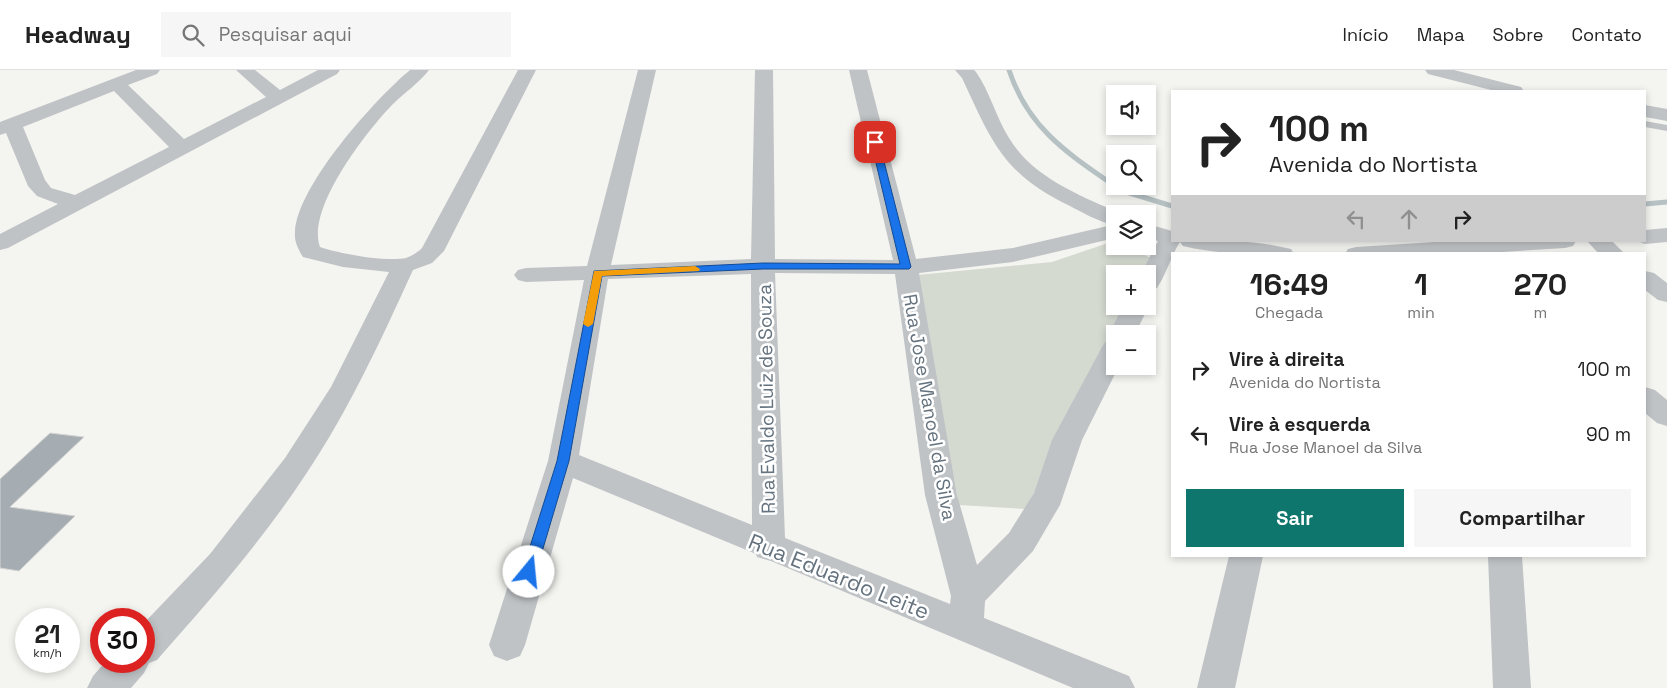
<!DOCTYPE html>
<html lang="pt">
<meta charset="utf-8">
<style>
body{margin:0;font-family:"Space Grotesk",sans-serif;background:#f6f6f6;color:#222;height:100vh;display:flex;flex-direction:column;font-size:19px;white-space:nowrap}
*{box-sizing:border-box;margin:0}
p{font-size:16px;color:#767676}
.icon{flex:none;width:28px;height:28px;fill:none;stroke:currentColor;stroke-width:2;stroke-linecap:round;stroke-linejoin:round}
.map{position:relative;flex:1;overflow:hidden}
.drawer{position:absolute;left:1171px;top:182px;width:475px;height:305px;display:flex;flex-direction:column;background:#fff;border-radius:0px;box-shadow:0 2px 8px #0003}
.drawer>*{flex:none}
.guide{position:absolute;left:1171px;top:20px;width:475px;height:152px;border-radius:0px;box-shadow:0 2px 8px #0003;background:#fff;color:#222;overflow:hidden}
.controls{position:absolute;left:1106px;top:15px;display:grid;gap:10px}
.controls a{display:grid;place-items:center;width:50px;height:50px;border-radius:0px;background:#fff;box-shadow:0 2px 8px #0003;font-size:25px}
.speed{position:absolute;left:15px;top:538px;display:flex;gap:10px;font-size:25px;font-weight:700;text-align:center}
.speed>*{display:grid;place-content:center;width:65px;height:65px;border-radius:50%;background:#fff;box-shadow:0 2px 8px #0003;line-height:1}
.speed small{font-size:12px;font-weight:400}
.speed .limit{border:8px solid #d22;background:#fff;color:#111}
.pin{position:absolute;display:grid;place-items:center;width:42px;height:42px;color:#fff;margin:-21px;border-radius:10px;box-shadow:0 2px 8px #0006}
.me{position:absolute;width:55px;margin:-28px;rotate:17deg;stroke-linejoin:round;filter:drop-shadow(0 0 4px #0008)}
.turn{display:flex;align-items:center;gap:18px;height:105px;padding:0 15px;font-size:22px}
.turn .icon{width:65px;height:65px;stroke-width:2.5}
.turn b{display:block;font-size:35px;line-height:42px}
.lanes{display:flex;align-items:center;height:48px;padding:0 15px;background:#0003;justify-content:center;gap:25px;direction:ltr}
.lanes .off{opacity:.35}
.eta{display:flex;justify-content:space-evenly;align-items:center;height:85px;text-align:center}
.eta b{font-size:30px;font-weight:800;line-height:35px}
.primary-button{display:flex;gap:10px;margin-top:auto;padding:10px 15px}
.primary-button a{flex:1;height:58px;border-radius:0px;background:#0f766e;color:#fff;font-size:20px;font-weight:800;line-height:58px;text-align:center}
.primary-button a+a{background:#f6f6f6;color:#222}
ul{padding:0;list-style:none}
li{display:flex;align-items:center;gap:15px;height:65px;padding:0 15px}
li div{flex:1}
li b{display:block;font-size:19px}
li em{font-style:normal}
header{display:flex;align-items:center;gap:30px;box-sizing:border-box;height:70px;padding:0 25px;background:#fff;border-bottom:1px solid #e0e0e0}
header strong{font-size:24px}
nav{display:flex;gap:28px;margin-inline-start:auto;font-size:18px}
.search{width:350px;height:45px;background:#f6f6f6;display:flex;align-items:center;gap:12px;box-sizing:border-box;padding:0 18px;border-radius:0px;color:#767676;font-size:19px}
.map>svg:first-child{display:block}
.green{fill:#d5dad1}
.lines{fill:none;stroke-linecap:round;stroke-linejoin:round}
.stream{stroke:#b6c1c4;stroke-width:5}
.building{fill:#a6adb2;stroke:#d5d5d3}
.service{fill:#bfc3c6;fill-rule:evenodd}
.minor{fill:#bfc3c6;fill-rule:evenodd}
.tertiary{fill:#bfc3c6;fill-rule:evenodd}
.route{fill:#1a73e8;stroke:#114b97}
.slow{fill:#f59e0b}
.labels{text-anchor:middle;stroke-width:5;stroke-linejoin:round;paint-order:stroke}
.street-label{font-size:19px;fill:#65737f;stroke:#fff}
.near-street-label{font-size:22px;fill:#65737f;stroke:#fff}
</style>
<header>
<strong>Headway</strong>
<div class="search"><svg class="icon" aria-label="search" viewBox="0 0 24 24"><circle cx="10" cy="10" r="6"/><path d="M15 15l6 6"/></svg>Pesquisar aqui</div>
<nav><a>Início</a><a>Mapa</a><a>Sobre</a><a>Contato</a></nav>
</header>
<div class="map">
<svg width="1667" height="618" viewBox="0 0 1667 618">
<rect width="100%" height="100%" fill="#f4f4f0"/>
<path class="green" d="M1108,173L1127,177L1151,188L1143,204H1115V236H1127L1026,439L959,435L917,205L1052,192Z"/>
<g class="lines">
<path class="stream" d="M1009,0C1028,58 1067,83 1115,116
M1116,116L1123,121L1172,136
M1645,134L1667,132"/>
</g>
<path class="building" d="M50,363L84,367L10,437L75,446L19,501L0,498V409Z"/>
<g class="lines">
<path class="service" d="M1645,51L1667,55V61L1645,57Z"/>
<path class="minor" d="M136,0H160L157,4L128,15L184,69L266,27L236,0H255L280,20L318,0H340L337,4L8,178L0,180V164L58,134L37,126L28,116L6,63L0,65V52ZM114,21L169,77L75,125L51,118L45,110L23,57Z
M410,0H429C419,13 404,23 392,35C366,62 306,139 320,177C341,184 385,192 406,188C412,186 418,182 422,178L518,0H536L444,181L432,193L413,200C381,270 349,340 306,404C262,471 210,530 157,590L149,593L144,603L131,618H87L93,606L106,591H144V553L210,484L285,388L331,317L389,202L343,197L303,187C298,179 294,171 295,162C297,116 375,29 410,0Z
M638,0H656L611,195L751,189L755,0H773L775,189L893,190L849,0H867L916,189L1013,178L1112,155C1098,151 1083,143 1070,136C1003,104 992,72 962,8L955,0H974L976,2C990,22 996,47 1009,68C1033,108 1081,126 1122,144H1115V168L1013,192L919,203L957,425L977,495L1009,463L1034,423L1052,370L1102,277L1106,271L1112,269L1109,264L1123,236H1149L1135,264H1115V296H1119L1082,370L1060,435L1033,481L985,531L984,548L1129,606L1135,618H1073L771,491L757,487L756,484L573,408L525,575L520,586L507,591L494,586L489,575L548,391L584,210L526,212L518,210L514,205L518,200L526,198L587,196ZM775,203L895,204L925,425L951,526L950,534L785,468ZM751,204L752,455L579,385L608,209Z
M1148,154L1172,161V171C1212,171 1252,169 1291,179L1294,184C1257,184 1220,185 1183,176L1180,172C1171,186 1167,203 1157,218L1148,220V204H1141L1158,171L1148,168Z
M1667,158V172L1645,174L1637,171H1645V160Z
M1450,171H1576L1573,176L1565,178L1471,184H1345L1348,179L1356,177Z
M1587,171H1612L1625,184H1599Z
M1645,201L1654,203L1667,213V232L1658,230L1645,220Z
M1645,317L1655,320L1667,330V356L1657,353L1645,343Z
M1229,486H1263L1235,618H1197Z
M1488,486H1522L1531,618H1493Z"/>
<path class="tertiary" d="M1425,0H1454L1521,17L1524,21H1495L1428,4Z
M1645,35L1667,39V51L1645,47Z"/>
</g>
<path class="route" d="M875,69L879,72L911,197L909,199H763L602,206L569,391L536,502L534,506H524L522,502L557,391L594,201L763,193L900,194L871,72Z"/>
<path class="slow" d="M695,196L700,199L699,201L602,206L593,254L588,257L583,254L594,201Z"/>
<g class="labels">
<g class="street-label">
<text transform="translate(766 329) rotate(-91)" y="7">Rua Evaldo Luiz de Souza</text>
<text transform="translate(930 337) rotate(80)" y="7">Rua Jose Manoel da Silva</text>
</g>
<g class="near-street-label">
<text transform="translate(839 506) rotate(22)" y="8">Rua Eduardo Leite</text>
</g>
</g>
</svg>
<div class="controls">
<a><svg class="icon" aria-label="sound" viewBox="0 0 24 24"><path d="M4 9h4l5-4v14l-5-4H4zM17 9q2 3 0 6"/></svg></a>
<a><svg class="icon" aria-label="search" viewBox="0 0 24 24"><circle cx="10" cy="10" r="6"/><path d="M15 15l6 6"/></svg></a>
<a><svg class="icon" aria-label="layers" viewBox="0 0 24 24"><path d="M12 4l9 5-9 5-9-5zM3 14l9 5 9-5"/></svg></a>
<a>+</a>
<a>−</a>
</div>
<div class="speed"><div>21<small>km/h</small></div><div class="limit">30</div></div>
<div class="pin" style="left:875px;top:72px;background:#d93025"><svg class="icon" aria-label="arrive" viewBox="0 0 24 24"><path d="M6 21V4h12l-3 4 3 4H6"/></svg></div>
<svg class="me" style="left:529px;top:502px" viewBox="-20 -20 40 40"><circle r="19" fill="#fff"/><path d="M0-13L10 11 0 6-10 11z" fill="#1a73e8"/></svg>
<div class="guide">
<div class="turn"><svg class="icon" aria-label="right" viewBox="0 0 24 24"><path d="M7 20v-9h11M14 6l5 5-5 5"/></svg><div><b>100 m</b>Avenida do Nortista</div></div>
<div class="lanes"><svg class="icon off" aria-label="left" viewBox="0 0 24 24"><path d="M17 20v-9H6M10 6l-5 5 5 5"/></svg><svg class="icon off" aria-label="ahead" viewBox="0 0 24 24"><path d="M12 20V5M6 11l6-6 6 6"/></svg><svg class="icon" aria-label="right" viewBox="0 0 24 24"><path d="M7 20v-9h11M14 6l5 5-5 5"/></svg></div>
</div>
<section class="drawer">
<div class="eta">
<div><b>16:49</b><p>Chegada</p></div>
<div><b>1</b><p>min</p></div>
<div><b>270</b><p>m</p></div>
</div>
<ul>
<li><svg class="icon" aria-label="right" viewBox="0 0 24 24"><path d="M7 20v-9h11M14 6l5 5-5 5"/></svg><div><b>Vire à direita</b><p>Avenida do Nortista</p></div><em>100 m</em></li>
<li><svg class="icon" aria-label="left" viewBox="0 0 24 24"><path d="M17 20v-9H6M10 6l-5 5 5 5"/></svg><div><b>Vire à esquerda</b><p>Rua Jose Manoel da Silva</p></div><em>90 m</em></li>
</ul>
<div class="primary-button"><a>Sair</a><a>Compartilhar</a></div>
</section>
</div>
